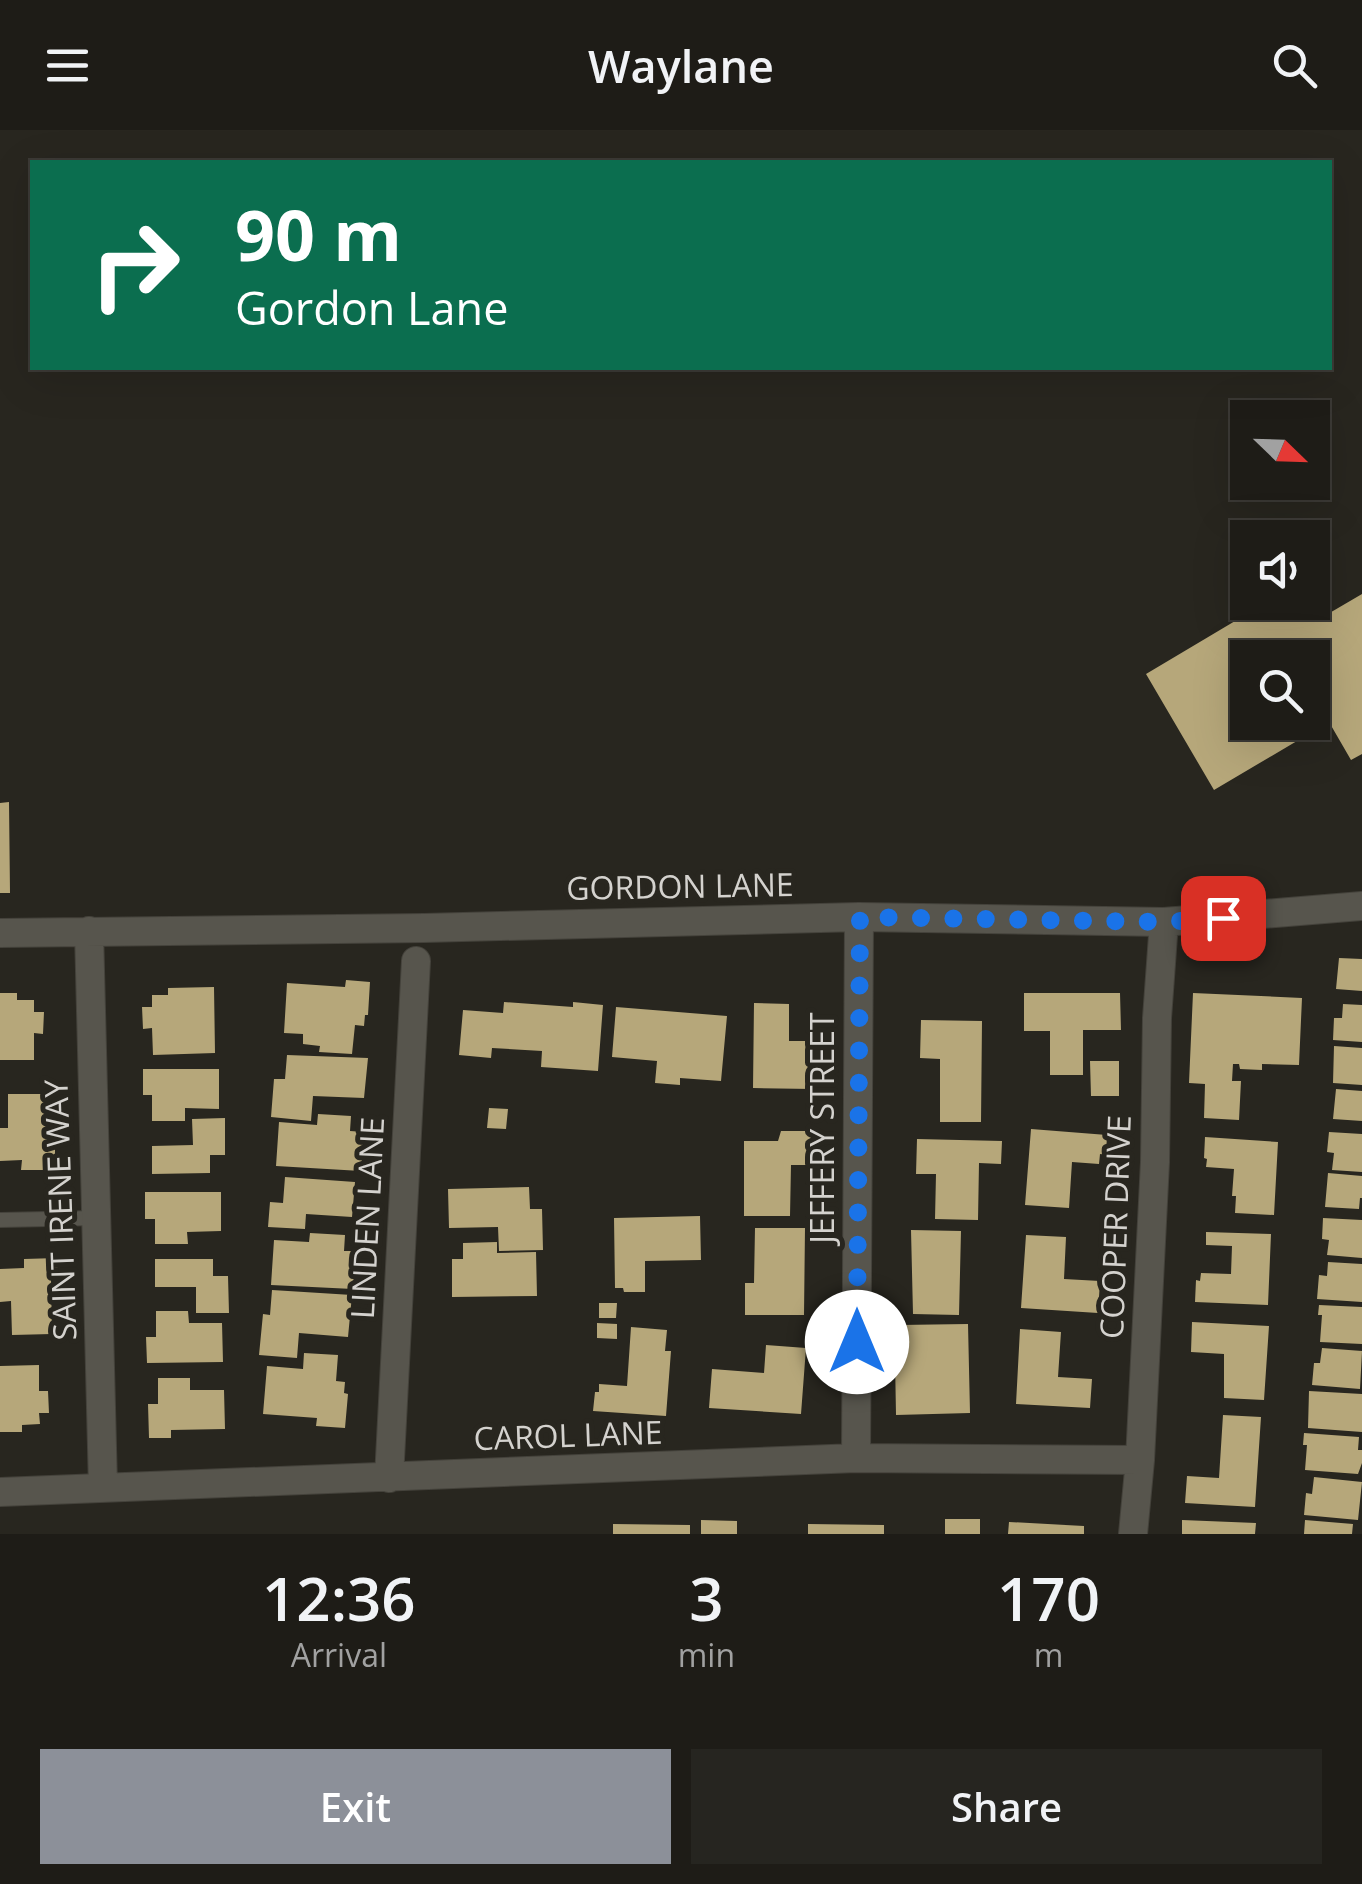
<!DOCTYPE html>
<style>
body{margin:0;font-family:"Open Sans",sans-serif;background:#262520;color:#f1f3f6;height:100vh;display:flex;flex-direction:column;font-size:38px;white-space:nowrap}
*{box-sizing:border-box;margin:0}
p{font-size:32px;color:#a1a1a1}
.icon{flex:none;width:55px;height:55px;fill:none;stroke:currentColor;stroke-width:2;stroke-linecap:round;stroke-linejoin:round}
.map{position:relative;height:1404px;overflow:hidden}
.details{display:flex;flex-direction:column;background:#1e1c17;flex:1}
.details>*{flex:none}
.top-card{position:absolute;left:30px;top:30px;width:1302px;height:210px;border-radius:0px;box-shadow:0 10px 40px #0002,0 0 0 2px #3c3a36;background:#0b6e4f;color:#fff;overflow:hidden}
.needle{width:65px;rotate:113deg}
.tools{position:absolute;left:1230px;top:270px;display:grid;gap:20px}
.tools a{display:grid;place-items:center;width:100px;height:100px;border-radius:0px;background:#1e1c17;box-shadow:0 10px 40px #0002,0 0 0 2px #3c3a36;font-size:50px}
.pin{position:absolute;display:grid;place-items:center;width:85px;height:85px;color:#fff;margin:-42px;border-radius:20px;box-shadow:0 5px 15px #0006}
.me{position:absolute;width:110px;margin:-55px;rotate:0deg;stroke-linejoin:round;filter:drop-shadow(0 0 8px #0008)}
.turn{display:flex;align-items:center;gap:35px;height:210px;padding:0 40px;font-size:45px}
.turn .icon{width:130px;height:130px;stroke-width:2.5}
.turn b{display:block;font-size:70px;line-height:85px}
.eta{display:flex;justify-content:space-evenly;align-items:center;height:170px;text-align:center}
.eta b{font-size:60px;font-weight:600;line-height:70px}
.primary-button{display:flex;gap:20px;margin-top:auto;padding:20px 40px}
.primary-button a{flex:1;height:115px;border-radius:0px;background:#8c9099;color:#fff;font-size:40px;font-weight:600;line-height:115px;text-align:center}
.primary-button a+a{background:#262520;color:#f1f3f6}
header{display:flex;justify-content:space-between;align-items:center;height:130px;padding:0 40px;background:#1e1c17;font-size:45px;font-weight:600}
.map>svg:first-child{display:block}
.building{fill:#b6a77a;fill-rule:evenodd}
.lines{fill:none;stroke-linecap:round;stroke-linejoin:round}
.lane-casing{stroke:#44423b;stroke-width:16}
.street-casing{stroke:#44423b;stroke-width:30}
.lane{stroke:#57554d;stroke-width:14}
.street{stroke:#57554d;stroke-width:28}
.route{stroke:#1a73e8;stroke-width:18;stroke-dasharray:0 32.4}
.labels{text-anchor:middle;stroke-width:10;stroke-linejoin:round;paint-order:stroke}
.street-label{font-size:32px;fill:#d4d2ce;stroke:#28261f}
</style>
<header><svg class="icon" aria-label="menu" viewBox="0 0 24 24"><path d="M4 6h16M4 12h16M4 18h16"/></svg>Waylane<svg class="icon" aria-label="search" viewBox="0 0 24 24"><circle cx="10" cy="10" r="6"/><path d="M15 15l6 6"/></svg></header>
<div class="map">
<svg width="1362" height="1404" viewBox="0 0 1362 1404">
<rect width="100%" height="100%" fill="#28261f"/>
<path class="building" d="M1362,464V624L1351,630L1329,592L1214,660L1146,544L1267,472H1312L1321,488ZM1248,528H1312V592H1248Z
M9,672L10,763H0V673Z
M1339,828L1362,829V861L1336,859Z
M346,850L370,852L368,885H365L364,896L355,895L352,924L319,922L320,916L303,914V904L284,903L287,853L345,857Z
M214,857L215,923L153,925L152,898L143,899L142,877H152V865H168V858Z
M0,863H17V870H34V882H44L43,904L34,903V930H0Z
M1024,863H1120L1121,900H1083V945H1050V901H1024Z
M1193,863L1302,868L1299,935L1262,934V940L1240,939L1239,934H1233L1232,951H1241L1239,990L1204,988L1205,954L1189,953Z
M504,872L573,877V872L603,875L598,941L541,937L542,921L492,918L491,928L459,925L463,880L503,883Z
M754,873L789,874V911H813V959L753,958Z
M1343,874L1362,875V912L1333,910L1334,888H1342Z
M616,877L727,886L721,951L680,948V955L655,953L657,931L612,927Z
M921,890L982,891L981,992H940V929L920,928Z
M1334,916L1362,918V955L1333,953Z
M287,925L368,928L364,968L313,966L311,991L271,987L274,949H285Z
M1090,931H1119V966H1091Z
M143,939H219V979L185,978V991H152V965H143Z
M1336,959L1362,961V991L1333,989Z
M8,964H48V1018H55V1040H21L22,1030L0,1031V998H8Z
M489,978L508,979L506,999L487,998Z
M318,984L351,986L350,1001L364,1002L361,1041L276,1036L279,992L317,995Z
M225,988V1025H210V1043L152,1044V1016L193,1015L192,989Z
M1031,999L1107,1005L1106,1025L1100,1024L1099,1034L1072,1032L1069,1078L1025,1075Z
M781,1001H812V1035H791L790,1086H744V1011H778Z
M1329,1002L1362,1004V1042L1332,1040L1334,1023L1327,1022Z
M1205,1007L1278,1012L1274,1085L1235,1083L1236,1066H1232L1234,1039L1206,1037L1207,1029L1204,1028Z
M917,1009L1002,1011L1001,1034L979,1033L978,1090L935,1089L936,1044H916Z
M1328,1043L1362,1046V1068H1360L1359,1079L1325,1077Z
M285,1047L355,1052L352,1087L306,1084L305,1099L268,1097L270,1072L283,1073Z
M529,1057L530,1079H542L543,1120L499,1121L498,1097L449,1098L448,1059Z
M145,1062H221V1101L187,1102L188,1114H155V1089H145Z
M700,1086L701,1130L645,1131V1162H624L623,1158H615L614,1088Z
M1323,1088L1362,1090V1128L1327,1125L1329,1110L1322,1109Z
M755,1098H805L804,1185H745V1153H754Z
M911,1100L961,1101L959,1185L913,1184Z
M1206,1102L1271,1104L1268,1175L1195,1172L1196,1150L1200,1151L1201,1143L1231,1144L1232,1116L1206,1115Z
M310,1103L345,1105L344,1121H355L353,1159L271,1155L274,1110L309,1112Z
M1026,1105L1066,1107L1064,1149L1100,1151L1098,1183L1021,1178Z
M497,1112V1123L536,1122L537,1166L452,1167V1129H463V1113Z
M57,1128L58,1150H51L52,1204L12,1205L11,1171L0,1172V1139L24,1138V1129Z
M155,1129H213V1146H228L229,1183H196V1157H155Z
M1328,1132L1362,1134V1172L1317,1169L1319,1145L1327,1146Z
M272,1160L352,1165L348,1207L299,1203L297,1228L259,1225L263,1184L270,1185Z
M599,1173H617L616,1188H599Z
M1319,1175L1362,1177V1214L1320,1212L1322,1185H1318Z
M156,1181H188L189,1193H222L223,1232L147,1233L146,1207H156Z
M1192,1192L1269,1196L1264,1270L1224,1268V1224L1191,1222Z
M597,1193L617,1194V1209L597,1208Z
M968,1194L970,1283L896,1285L895,1230L899,1231V1195Z
M631,1197L667,1200L665,1221H671L666,1286L593,1281L595,1262H599V1254L627,1256Z
M1020,1199L1061,1202L1058,1247L1092,1249L1090,1278L1016,1274Z
M766,1215L806,1218L801,1284L709,1278L712,1239L764,1243Z
M1322,1218L1362,1221L1360,1259L1312,1255L1314,1233H1320Z
M304,1223L338,1225L336,1251L345,1252L344,1263L348,1264L345,1298L316,1296L317,1288L263,1284L267,1236L303,1239Z
M39,1235V1261H48L49,1283H39L40,1294L22,1295V1302H0V1236Z
M158,1248H190V1260H224L225,1299L171,1300V1308H149L148,1274H158Z
M1309,1261L1362,1264V1302L1308,1298Z
M1223,1285L1261,1287L1255,1377L1185,1373L1187,1346L1219,1348Z
M1304,1303L1359,1307L1358,1320H1362V1333L1358,1344L1305,1340L1307,1315H1303Z
M1314,1347L1362,1352L1358,1390L1304,1385L1306,1363L1312,1364Z
M945,1389H980V1404H945Z
M701,1390L737,1391V1404H701Z
M1182,1390L1256,1393L1255,1404H1182Z
M1305,1390L1353,1394L1352,1404H1304Z
M1009,1392L1084,1396V1404H1008Z
M613,1394L690,1395V1404H613Z
M808,1394L884,1395V1404H808Z"/>
<g class="lines">
<g class="lane-casing">
<path id="lane" d="M0,1090L96,1088"/>
</g>
<g class="street-casing">
<path id="street" d="M89,801L103,1357
M0,803L424,798L859,787L1164,792L1362,776
M856,1328L859,787
M389,1348L416,831
M0,1362L856,1328L1140,1330
M1133,1404L1140,1330L1155,1032L1157,888L1164,792"/>
</g>
<use href="#lane" class="lane"/>
<use href="#street" class="street"/>
</g>
<g class="lines">
<path class="route" d="M857,1212L860,787L1164,792L1223,788"/>
</g>
<g class="labels">
<g class="street-label">
<text transform="translate(680 757) rotate(-1)" y="11">GORDON LANE</text>
<text transform="translate(823 998) rotate(-90)" y="11">JEFFERY STREET</text>
<text transform="translate(61 1080) rotate(-92)" y="11">SAINT IRENE WAY</text>
<text transform="translate(368 1088) rotate(-87)" y="11">LINDEN LANE</text>
<text transform="translate(1116 1097) rotate(-88)" y="11">COOPER DRIVE</text>
<text transform="translate(568 1306) rotate(-2)" y="11">CAROL LANE</text>
</g>
</g>
</svg>
<div class="tools">
<a><svg class="needle" viewBox="-14 -14 28 28"><path d="M0-13l5 13h-10z" fill="#e53935"/><path d="M0 13l5-13h-10z" fill="#a1a1a1"/></svg></a>
<a><svg class="icon" aria-label="sound" viewBox="0 0 24 24"><path d="M4 9h4l5-4v14l-5-4H4zM17 9q2 3 0 6"/></svg></a>
<a><svg class="icon" aria-label="search" viewBox="0 0 24 24"><circle cx="10" cy="10" r="6"/><path d="M15 15l6 6"/></svg></a>
</div>
<div class="pin" style="left:1223px;top:788px;background:#d93025"><svg class="icon" aria-label="arrive" viewBox="0 0 24 24"><path d="M6 21V4h12l-3 4 3 4H6"/></svg></div>
<svg class="me" style="left:857px;top:1212px" viewBox="-20 -20 40 40"><circle r="19" fill="#fff"/><path d="M0-13L10 11 0 6-10 11z" fill="#1a73e8"/></svg>
<div class="top-card">
<div class="turn"><svg class="icon" aria-label="right" viewBox="0 0 24 24"><path d="M7 20v-9h11M14 6l5 5-5 5"/></svg><div><b>90 m</b>Gordon Lane</div></div>
</div>
</div>
<section class="details">
<div class="eta">
<div><b>12:36</b><p>Arrival</p></div>
<div><b>3</b><p>min</p></div>
<div><b>170</b><p>m</p></div>
</div>
<div class="primary-button"><a>Exit</a><a>Share</a></div>
</section>
